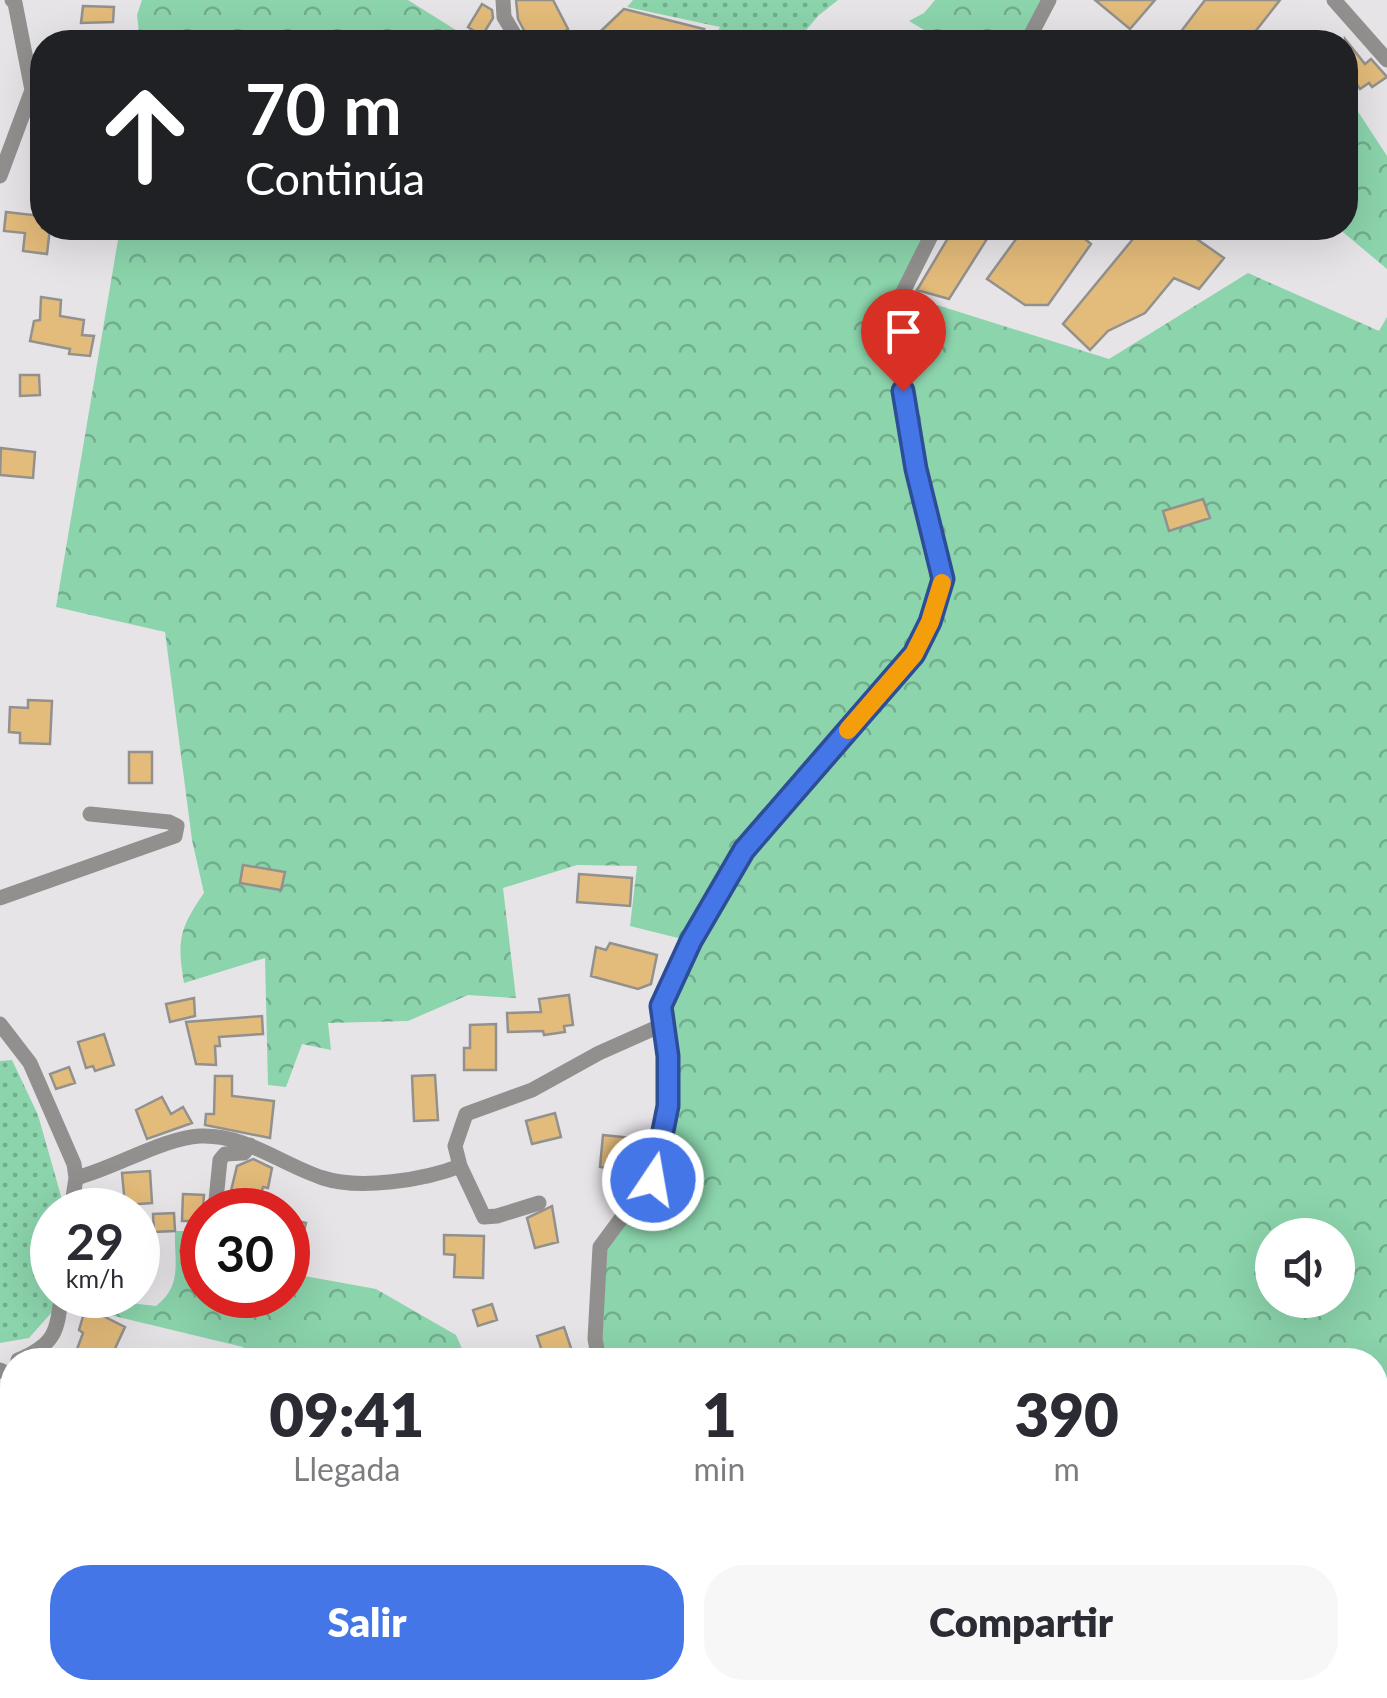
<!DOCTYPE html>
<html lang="es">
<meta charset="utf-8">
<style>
body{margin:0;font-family:Lato,sans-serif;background:#f7f7f7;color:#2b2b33;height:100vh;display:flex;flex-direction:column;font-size:38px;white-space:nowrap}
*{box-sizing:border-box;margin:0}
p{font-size:32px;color:#7c7c81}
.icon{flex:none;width:55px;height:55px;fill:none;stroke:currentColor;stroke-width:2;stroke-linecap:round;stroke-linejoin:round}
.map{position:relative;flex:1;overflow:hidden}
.drawer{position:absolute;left:0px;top:1348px;width:1388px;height:352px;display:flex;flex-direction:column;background:#fff;border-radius:40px 40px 0 0;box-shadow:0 10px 40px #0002}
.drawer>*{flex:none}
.guide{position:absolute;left:30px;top:30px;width:1328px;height:210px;border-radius:40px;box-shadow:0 10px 40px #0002;background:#202124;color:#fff;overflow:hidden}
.tools{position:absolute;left:1255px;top:1218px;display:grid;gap:20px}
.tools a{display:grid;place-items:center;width:100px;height:100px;border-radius:50%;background:#fff;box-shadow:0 10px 40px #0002;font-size:50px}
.speed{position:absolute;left:30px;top:1188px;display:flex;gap:20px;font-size:50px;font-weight:700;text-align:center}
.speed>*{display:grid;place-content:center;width:130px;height:130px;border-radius:50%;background:#fff;box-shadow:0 10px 40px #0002;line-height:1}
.speed small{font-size:25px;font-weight:400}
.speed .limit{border:15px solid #d22;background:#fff;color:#111}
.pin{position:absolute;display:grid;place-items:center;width:85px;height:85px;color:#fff;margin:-102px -42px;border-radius:50% 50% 50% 0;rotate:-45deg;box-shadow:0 0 10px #0007}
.pin .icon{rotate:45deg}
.me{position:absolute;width:110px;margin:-55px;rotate:12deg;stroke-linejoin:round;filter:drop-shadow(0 0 8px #0008)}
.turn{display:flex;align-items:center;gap:35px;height:210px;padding:0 50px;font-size:45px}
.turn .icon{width:130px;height:130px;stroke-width:2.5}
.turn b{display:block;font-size:70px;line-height:85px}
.eta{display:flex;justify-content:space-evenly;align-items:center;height:170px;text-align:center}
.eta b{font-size:60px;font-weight:800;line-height:70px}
.button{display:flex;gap:20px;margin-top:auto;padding:20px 50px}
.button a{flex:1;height:115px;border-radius:40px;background:#4576e7;color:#fff;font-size:40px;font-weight:800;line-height:115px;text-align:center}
.button a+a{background:#f7f7f7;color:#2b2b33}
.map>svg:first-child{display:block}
.grass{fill:url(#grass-dots)}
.forest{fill:url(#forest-crowns);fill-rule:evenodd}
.building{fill:#e3bb7a;stroke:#93918e;stroke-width:2.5}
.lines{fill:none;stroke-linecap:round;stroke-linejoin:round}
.minor{stroke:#92908f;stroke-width:15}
.route-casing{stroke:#2d4d96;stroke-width:25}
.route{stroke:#4576e7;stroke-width:18}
.slow{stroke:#f59e0b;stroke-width:18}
</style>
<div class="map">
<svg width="1387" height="1698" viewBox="0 0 1387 1698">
<defs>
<pattern id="grass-dots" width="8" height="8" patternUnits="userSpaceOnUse" patternTransform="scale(2.5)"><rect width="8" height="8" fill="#8bd4ac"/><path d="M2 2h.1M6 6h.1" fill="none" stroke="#72ad8d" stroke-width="1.8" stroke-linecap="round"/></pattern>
<pattern id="forest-crowns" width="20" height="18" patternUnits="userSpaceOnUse" patternTransform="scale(2.5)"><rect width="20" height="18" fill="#8bd4ac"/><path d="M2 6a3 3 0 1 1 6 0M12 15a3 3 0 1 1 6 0" fill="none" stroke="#72ad8d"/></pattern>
</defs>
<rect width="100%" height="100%" fill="#e7e4e7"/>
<path class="grass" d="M633,0H838L818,16L796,42H712L720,27L627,7Z
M12,1060L38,1115L65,1210H52V1295H61L60,1303L29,1338L0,1343V1061Z"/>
<path class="forest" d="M142,0H408L475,42H140L137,15Z
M935,0H1049L1027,42H933L934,36L909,21L924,13Z
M1345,102L1359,113L1387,156V269L1338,228H1345Z
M120,228H935L902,294L1109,359L1248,273L1379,331L1387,317V1698H884L901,1688H1375V1360H599L600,1247L645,1198L668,1106L661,1006L690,941L630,926L637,866L577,865L503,888L516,998L468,995L408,1021L328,1023L331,1050L302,1044L286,1087L268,1085L265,958L184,983C177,941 179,929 204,893L192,840L165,632L56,607ZM1272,1235H1338V1300H1272Z
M175,1231H202V1295H288V1273L376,1289L456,1335L467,1360H246L243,1347L60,1303L61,1295L156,1306C183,1285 174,1262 175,1231Z
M430,1688H486L528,1698H425Z
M537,1688H609L633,1695L632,1698H529Z"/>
<path class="building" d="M516,0H553L568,29L563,33L571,42H530L518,19Z
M1095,0H1155L1130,29Z
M1205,0H1280L1247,42H1173Z
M482,4L492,10L493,18L482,36L468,27Z
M83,6L114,7L113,22L81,23Z
M624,9L704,29L695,42H618L602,30Z
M1345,39L1365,64L1371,59L1387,77L1372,87L1369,83L1360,89L1345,66Z
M6,212L42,216V228H50L47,254L23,251L25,233L4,231Z
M954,228H986L992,231L949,299L917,290Z
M1024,228H1072L1091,244L1048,305H1025L987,279Z
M1142,228H1181L1224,258L1199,289L1174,278L1145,313L1108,331L1090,350L1063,324Z
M41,297L61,300L60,316L84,320L82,335L94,336L90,356L69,354L70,349L30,341L34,321L40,320Z
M20,375H39L40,395L20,396Z
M1,448L35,452L33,478L0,475Z
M1203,499L1210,518L1169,531L1163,511Z
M28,700L52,701L50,744L20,743V733L9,732L10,707L28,708Z
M129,752H152V783H129Z
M243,865L285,872L281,890L240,883Z
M579,874L632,878L630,906L577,902Z
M610,943L657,955L651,984L638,989L591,976L596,947L606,950Z
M569,995L573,1025L564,1026L565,1032L544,1035L543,1031L508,1032L507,1013L541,1012L539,999Z
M194,998L195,1016L170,1022L166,1004Z
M262,1016L263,1034L219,1037L220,1046H215L216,1065L196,1064L186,1022Z
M496,1024V1070H464V1048H470V1025Z
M104,1034L114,1065L95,1071L93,1066L86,1068L78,1042Z
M69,1067L75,1083L56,1089L50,1074Z
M435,1075L438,1120L414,1121L412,1076Z
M215,1076H232V1096L274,1101L270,1138L205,1125L206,1114H214Z
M162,1097L171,1114L183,1107L192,1123L147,1139L136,1110Z
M555,1113L561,1137L532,1144L526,1121Z
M603,1135L633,1138L628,1191L613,1189L615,1169L600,1167Z
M253,1159L272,1168L268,1188L263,1187L259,1201L230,1195L237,1166Z
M150,1171L152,1203L125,1205L122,1173Z
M183,1194L204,1195L202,1221H182Z
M552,1206L558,1242L535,1248L527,1218Z
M174,1213L175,1231L154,1232L153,1214Z
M288,1219L306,1223L292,1279L288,1278Z
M444,1235L484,1236L483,1278L454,1277L455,1255L444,1254Z
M492,1304L497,1320L478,1326L473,1310Z
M84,1313L105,1317L125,1327L112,1355L104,1353L101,1360H73L83,1333L79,1330Z
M564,1327L575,1360H545L537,1336Z
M0,1608L12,1609V1665H2Z"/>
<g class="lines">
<path class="minor" d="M503,0L504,17L519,42
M1334,0L1387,60
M1027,42L1049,0
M0,176L32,90L15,3L12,0
M0,898L175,836L177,826L169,822L90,814
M0,1024L30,1063L74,1164L76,1178L71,1210
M460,1166L484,1217L497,1216L539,1203
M76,1178C115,1168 163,1138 200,1136C246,1134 282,1165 323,1178C359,1190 425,1180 460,1166L455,1146L466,1114L532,1090L599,1053L662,1025
M215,1210L220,1160L225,1154L244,1153L250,1145
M18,1360C54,1345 58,1332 61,1295
M599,1360L595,1339L600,1247L620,1220L645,1198L653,1180L668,1106V1056L661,1006L669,985L744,850L914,653L930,622L943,579L908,431L893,312L935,228
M0,1370L12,1376
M0,1597L12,1598
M166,1688L179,1698
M224,1688V1698
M742,1688L750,1698
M425,1698L430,1688"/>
</g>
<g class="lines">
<g class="route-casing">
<path id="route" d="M653,1180L668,1106V1056L661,1006L691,941L744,850L914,654L930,622L943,579L916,469L903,391"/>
</g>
<use href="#route" class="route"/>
<path class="slow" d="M848,730L914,654L930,622L942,583"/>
</g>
</svg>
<div class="tools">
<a><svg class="icon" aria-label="sound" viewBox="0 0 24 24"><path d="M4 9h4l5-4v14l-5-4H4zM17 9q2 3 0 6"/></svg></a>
</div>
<div class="speed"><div>29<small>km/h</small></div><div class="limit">30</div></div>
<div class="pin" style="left:903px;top:391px;background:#d93025"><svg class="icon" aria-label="arrive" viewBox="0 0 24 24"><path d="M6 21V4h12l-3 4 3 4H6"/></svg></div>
<svg class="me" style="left:653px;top:1180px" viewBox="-20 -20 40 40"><circle r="17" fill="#4576e7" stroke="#fff" stroke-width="3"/><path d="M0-11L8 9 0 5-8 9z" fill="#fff"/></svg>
<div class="guide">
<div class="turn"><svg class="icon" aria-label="ahead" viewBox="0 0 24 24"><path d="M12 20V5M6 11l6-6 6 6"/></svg><div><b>70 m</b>Continúa</div></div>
</div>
<section class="drawer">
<div class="eta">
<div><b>09:41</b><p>Llegada</p></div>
<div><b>1</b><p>min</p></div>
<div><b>390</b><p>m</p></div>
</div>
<div class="button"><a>Salir</a><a>Compartir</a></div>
</section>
</div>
